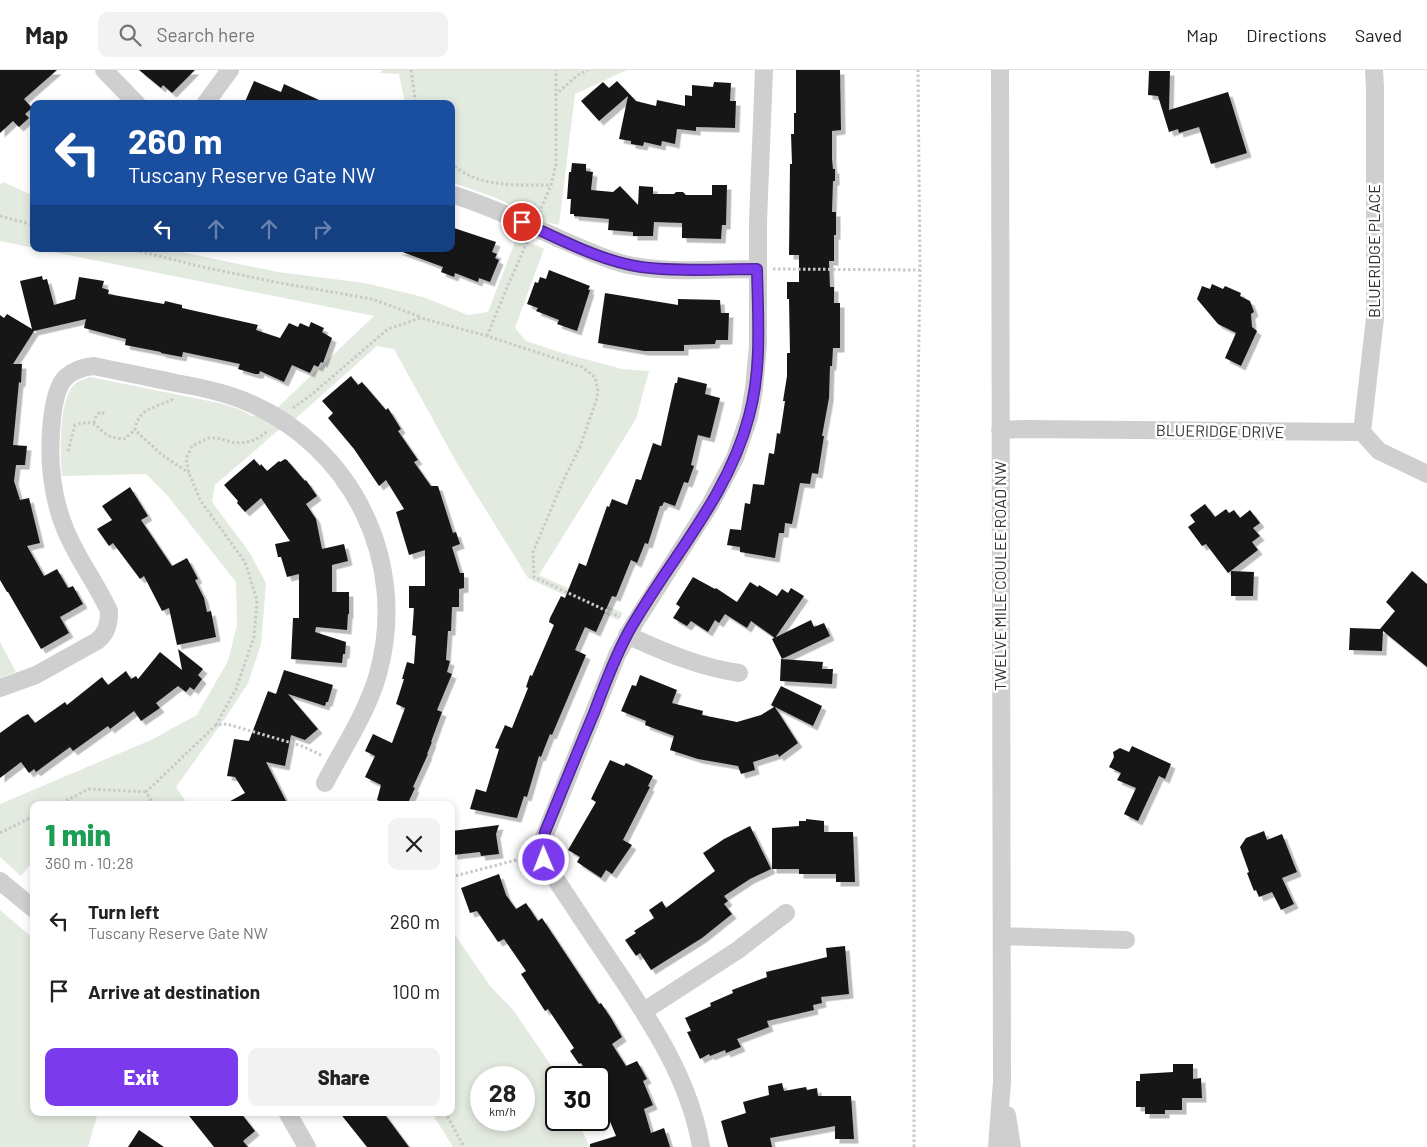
<!DOCTYPE html>
<meta charset="utf-8">
<style>
body{margin:0;font-family:Barlow,sans-serif;background:#f2f2f2;color:#222;height:100vh;display:flex;flex-direction:column;font-size:19px;white-space:nowrap}
*{box-sizing:border-box;margin:0}
p{font-size:16px;color:#767676}
.icon{flex:none;width:28px;height:28px;fill:none;stroke:currentColor;stroke-width:2;stroke-linecap:round;stroke-linejoin:round}
.map{position:relative;flex:1;overflow:hidden}
.drawer{position:absolute;left:30px;top:731px;width:425px;height:315px;display:flex;flex-direction:column;background:#fff;border-radius:10px;box-shadow:0 2px 8px #0003}
.drawer>*{flex:none}
.top-card{position:absolute;left:30px;top:30px;width:425px;height:152px;border-radius:10px;box-shadow:0 2px 8px #0003;background:#1a4fa0;color:#fff;overflow:hidden}
.speed{position:absolute;left:470px;top:996px;display:flex;gap:10px;font-size:25px;font-weight:700;text-align:center}
.speed>*{display:grid;place-content:center;width:65px;height:65px;border-radius:50%;background:#fff;box-shadow:0 2px 8px #0003;line-height:1}
.speed small{font-size:12px;font-weight:400}
.speed .limit{border:2px solid #111;border-radius:8px;background:#fff;color:#111}
.pin{position:absolute;display:grid;place-items:center;width:42px;height:42px;color:#fff;margin:-21px;border:2px solid #fff;border-radius:50%;box-shadow:0 1px 5px #0007}
.me{position:absolute;width:55px;margin:-28px;rotate:359deg;stroke-linejoin:round;filter:drop-shadow(0 0 4px #0008)}
.turn{display:flex;align-items:center;gap:18px;height:105px;padding:0 15px;font-size:22px}
.turn .icon{width:65px;height:65px;stroke-width:2.5}
.turn b{display:block;font-size:35px;line-height:42px}
.lanes{display:flex;align-items:center;height:48px;padding:0 15px;background:#0003;justify-content:center;gap:25px;direction:ltr}
.lanes .off{opacity:.35}
.round{display:grid;place-items:center;flex:none;width:52px;height:52px;border-radius:10px;background:#f2f2f2}
.head{display:flex;align-items:center;justify-content:space-between;height:85px;padding:0 15px}
h1{font-size:30px;font-weight:800;line-height:38px;color:#1e9e55}
.primary-button{display:flex;gap:10px;margin-top:auto;padding:10px 15px}
.primary-button a{flex:1;height:58px;border-radius:10px;background:#7c3aed;color:#fff;font-size:20px;font-weight:800;line-height:58px;text-align:center}
.primary-button a+a{background:#f2f2f2;color:#222}
ul{padding:0;list-style:none}
li{display:flex;align-items:center;gap:15px;height:70px;padding:0 15px}
li div{flex:1}
li b{display:block;font-size:19px}
li em{font-style:normal}
header{display:flex;align-items:center;gap:30px;box-sizing:border-box;height:70px;padding:0 25px;background:#fff;border-bottom:1px solid #e0e0e0}
header strong{font-size:24px}
nav{display:flex;gap:28px;margin-inline-start:auto;font-size:18px}
.search{width:350px;height:45px;background:#f2f2f2;display:flex;align-items:center;gap:12px;box-sizing:border-box;padding:0 18px;border-radius:10px;color:#767676;font-size:19px}
.map>svg:first-child{display:block}
.green{fill:#e3eadf;fill-rule:evenodd}
.building{fill:#191919;filter:url(#shadow)}
.lines{fill:none;stroke-linecap:round;stroke-linejoin:round}
.path{stroke:#c9c9c9;stroke-width:3;stroke-dasharray:2.5 2.5;stroke-linecap:butt}
.minor{stroke:#cfcfcf;stroke-width:18}
.route-casing{stroke:#51269a;stroke-width:12}
.route{stroke:#7c3aed;stroke-width:9}
.labels{text-anchor:middle;stroke-width:5;stroke-linejoin:round;paint-order:stroke}
.street-label{font-size:16px;fill:#323232;stroke:#fff}
</style>
<header>
<strong>Map</strong>
<div class="search"><svg class="icon" aria-label="search" viewBox="0 0 24 24"><circle cx="10" cy="10" r="6"/><path d="M15 15l6 6"/></svg>Search here</div>
<nav><a>Map</a><a>Directions</a><a>Saved</a></nav>
</header>
<div class="map">
<svg width="1427" height="1077" viewBox="0 0 1427 1077">
<defs>
<filter id="shadow"><feDropShadow dx="4.5" dy="4.5" stdDeviation="0" flood-color="#0004"/></filter>
</defs>
<rect width="100%" height="100%" fill="#fff"/>
<path class="green" d="M382,0H627L575,24L559,155L545,152L496,128L451,112V34H405L399,4L380,3Z
M3,112L34,126V178L0,171V115Z
M517,167L544,179L515,258L526,271L559,282L622,299L649,301L636,349L539,505L623,543L618,550L528,508L458,395L394,279L377,276L294,350L276,339L374,246L38,179H166L278,202L365,213L423,227L468,245L488,242Z
M90,307L219,333L239,339L252,346H260L282,357L215,415L212,432L250,483L266,513L261,574L248,613L226,647L176,717L188,735H82L78,732L76,735H34V790L21,806L0,787V734L151,670L197,645L228,591L237,555L236,512L167,425L146,404L62,406C60,384 58,327 76,313C80,310 86,309 90,307Z
M0,572L16,602L0,608Z
M0,840L34,869V1042L98,1043L88,1077H0Z
M451,859L490,916L514,941L550,994L557,1007L556,1050H577L590,1077H453L432,1043L451,1042ZM481,1008H524V1050H481Z"/>
<path class="building" d="M0,0H57L24,29L32,38L25,44L29,48L19,57L13,51L0,63Z
M139,0H195L172,23L163,15L161,18Z
M796,0H840L841,60L832,61V89L833,99H835V111H833L832,142H836V165H834V191H829L830,217H834V233H840V278H833L832,296H830L829,328L822,366H824L818,404L812,403L810,414L800,413L792,454L785,453L784,463H779L775,488L740,482V477L727,475L730,459L741,460L745,433L750,434L753,414L764,415L769,383L774,384L777,363L780,364L785,331H783L787,306V283H790L789,229H787V212H799V185H789L790,94H792L791,64H794V43H796Z
M1149,1H1170L1169,40L1228,22L1247,83L1211,94L1199,57L1179,63L1178,59L1169,62L1158,26L1148,25Z
M254,11L281,22L284,14L328,34H244Z
M617,11L636,31L656,36L657,30L685,36V25L692,26V15L713,17L714,12L731,13L730,31H736L735,58L696,57V61L677,59L675,74L662,71L661,76L644,72L643,76L631,74V71L619,69L628,26L599,51L581,31L603,12L609,18Z
M572,93L586,94V101L593,102L591,120L613,122L620,116L638,135L639,116L653,117V124H674L676,122H683L686,125H712V115H727L726,155H722L721,169L682,168V153L654,152L653,166H633V162L608,160L609,149L574,146V144H570L571,129H567L569,102H571Z
M451,157L496,172L492,182L497,184L495,188L499,190L490,212L479,208L478,212L455,203L454,207L441,202L443,197L397,180L451,179Z
M549,200L590,216L588,220H590L577,261L557,254L559,250L536,241L538,238L527,234L535,212L538,213L540,207L546,209Z
M42,206L43,210L47,209L54,235L75,229L79,207L104,211L102,218L109,220L108,224L164,234L165,231L182,235V238L258,255L256,260L280,268L289,253L298,257L300,253L309,257L311,252L324,258L322,262L332,268L323,293L321,292L318,297L314,295L310,303L292,295L284,312L260,301L259,304H255L238,299L240,294L183,282L182,287L161,283V282L125,275L126,269L84,258L86,249L34,261L13,294H22L21,313L19,312L13,375L27,376L25,395H16L14,411L20,430L29,428L40,473L27,476L44,506L57,499L68,518L73,516L83,534L60,547L69,563L41,579L8,522H7L0,510V245L4,248L7,244L32,259L20,211Z
M1212,214L1223,219L1225,216L1241,223L1240,226L1250,231L1254,242L1251,244L1252,257L1257,261L1241,296L1225,288L1236,263L1218,254L1197,229L1202,216L1210,219Z
M605,223L678,235V229L720,230L721,243H729L728,270H716L715,274L684,275V281H644L598,273Z
M351,306L358,315L362,312L386,340L388,338L401,359L398,361L418,390L414,392L431,416H438L453,463L456,462L460,474L452,477L460,503H464V518L459,519V537H452L451,561H448L446,590L450,591L447,602L452,604L437,640L442,642L431,672H432L427,684H428L413,717L415,718L407,735H388L377,730L381,715L365,707L375,686L365,681L373,664L392,673L405,638L396,634L404,609H402L407,592L414,594L416,566L412,565L414,538H409V516H425V480L409,485L396,442L404,439L386,410L379,416L354,379L328,348L333,343L322,331Z
M678,307L707,314L705,324L720,328L710,368L698,365L691,395L694,396L688,413L684,412L675,436L664,432L662,436H660L648,474L645,473L637,493L631,490L616,527L612,526L596,562L585,557L575,580L586,585L552,665L550,664L541,687L539,686L527,727L524,726L517,748L470,739L476,719L486,722L499,679L495,678L505,655L512,658L528,618L526,617L530,605L532,606L554,555L549,552L550,548L561,526L565,528L579,493L586,496L607,436L609,437L612,429L627,435L636,409L641,410L653,373L661,376L675,313H677Z
M254,389L260,396L261,394L267,401L279,391L280,392L285,389L287,390L305,411L306,410L317,426L306,434L316,449L322,479L344,474L348,491L332,495V522H349V544H348L347,560L316,557L315,562L346,572L345,584H343L342,593L291,589L293,548H299V504L287,507L281,487H278L275,474L290,471L261,428L245,442L237,433L238,431L224,415Z
M130,417L148,446L141,450L172,496L187,488L198,509L195,510L204,528L207,542L211,541L216,567L177,575L169,538L162,541L144,506L140,509L113,473L109,476L97,459L112,450L102,436Z
M1205,434L1215,447L1226,439L1229,443L1234,440L1240,448L1250,440L1260,453L1253,458L1260,466L1252,472L1258,480L1228,503L1206,474L1202,476L1188,457L1195,452L1190,445Z
M1231,501L1254,502L1253,526H1231Z
M1412,501L1427,514V597L1383,561L1382,581L1349,580L1350,558L1380,559L1395,541L1386,532Z
M693,507L715,519L716,518L737,532L750,512L758,517L759,515L777,526L782,519L788,523L791,518L804,526L775,568L751,551L747,558L725,544L719,553L715,550L708,562L691,551L687,556L673,548L680,537L676,534Z
M811,550L814,557L824,553L830,566L782,589L772,569Z
M178,579L203,599L198,605L202,609L194,620L190,617L186,622L178,616L156,633L160,638L141,651L134,641L110,659L108,656L73,681L70,677L36,702L34,699L29,703L21,692L0,708V663L22,647L28,644L35,653L65,632L67,635L102,607L108,615L126,601L131,609L136,606L138,609L160,582L182,600Z
M781,589L823,592L822,599H833L832,614L780,611Z
M284,600L333,615L328,632H326L325,636L288,624L318,659L305,670L291,665L285,696L266,692L288,735H223L245,723L235,707L227,706L234,669L249,671L268,621L276,624Z
M640,605L677,620L672,633L703,641L702,645L737,652L761,645L774,637L771,635L781,616L822,636L813,656L775,637L798,673L779,687L778,684L753,692L755,700L741,704L738,696L698,689L670,680L674,666L645,655L646,651L621,641L632,615L636,616Z
M1132,676L1171,694L1165,709L1159,706L1138,751L1124,744L1136,718L1117,710L1121,703L1109,697L1114,687L1113,682L1120,678L1129,682Z
M610,690L624,696L626,693L653,706L648,716L650,717L623,770L632,775L612,804L606,800L601,808L577,792L580,787L568,780L596,732L591,729Z
M806,749L824,751V762H853L855,812H836V804H799V799H772V758L799,756V751H806Z
M499,755L496,764L499,784L481,786L480,782L453,785L452,761Z
M750,756L771,799L750,809L724,826L728,831L724,834L732,844L702,868L651,900L640,883L636,886L625,870L636,863L634,861L654,848L649,840L662,831L666,838L715,801L703,783L724,769Z
M1264,761L1267,770L1282,764L1297,802L1282,808L1294,834L1281,840L1272,822L1259,827L1256,820L1254,821L1247,803L1249,802L1240,777L1246,768Z
M499,804L506,825L516,839L526,833L538,851L542,848L599,934L601,933L611,948L622,967L612,974L626,996L637,991L647,1009L643,1011L653,1035L644,1039L651,1063L664,1058L670,1077H590V1074L616,1066L604,1037L609,1035L599,1014V1008H595L592,1000L588,1003L581,993L579,994L570,981L574,978L548,939L545,941L521,904L526,901L504,869L498,872L477,841L470,843L461,818Z
M845,876L849,924L821,927L822,933L813,935L814,940L767,951L769,957L737,969L741,977L726,983L725,980L710,986L709,984L700,989L687,962L691,961L685,948L711,936L710,933L733,923L732,920L767,907L766,902L827,887L826,878Z
M1173,994H1193V1009L1201,1008L1202,1028H1182V1040H1165V1044H1145V1037H1136V1011H1140V1004L1173,1002Z
M782,1013L784,1021L806,1017L807,1020L817,1018L818,1026H851L854,1069H835V1056L770,1068L772,1077H728L721,1051L746,1043L743,1032L769,1025L768,1016Z
M186,1042H240L255,1061L243,1071L248,1077H214Z
M339,1042H383L409,1077H367Z
M139,1060L164,1077H128Z"/>
<g class="lines">
<path class="path" d="M411,0L416,34
M555,25L578,5L588,0
M451,93C477,118 517,115 551,115
M539,143L551,115L556,95V0
M0,146L34,155
M130,179L203,197L280,213L372,229L421,247
M773,199L920,200
M487,266L506,220L527,172
M173,329C157,338 138,337 135,360L162,385L189,403
M293,338L311,325L388,259L421,248L487,266L582,297L595,307L598,321L597,328L580,377L563,411L533,482L534,507L620,547
M94,353L95,348L100,342L106,344
M68,381L75,355C100,347 95,361 112,367C116,368 121,369 124,369L135,360
M216,655L236,619L254,567L257,530L245,492L200,430L189,403L186,389L192,376L208,368H217L235,373L247,372L255,370L268,361
M57,735L89,719L146,722
M154,735L146,722L216,655L227,654L302,676L323,686
M0,763L34,746
M451,807L528,787
M445,1042L464,1077
M914,1077V581L920,200L918,0"/>
<path class="minor" d="M104,0L137,34
M205,34L230,0
M451,124C489,136 525,153 560,169C581,178 602,188 624,194C667,204 713,199 757,199
M1000,360L1025,359L1362,362L1379,381L1427,404
M1362,362L1375,248V18L1374,0
M627,565C664,582 699,597 739,603
M0,618L36,605L97,571C107,563 109,554 109,541C96,512 75,486 64,456C58,441 54,424 52,407C49,384 49,323 66,307C74,300 84,297 94,296C122,302 149,307 176,313C199,317 223,322 245,331C353,376 409,492 378,604C367,643 343,678 325,713
M0,811L34,839
M1002,866L1126,870
M644,941L738,880L786,843
M287,1042L307,1077
M1007,1045L1012,1077
M701,1077C690,1011 653,955 617,901C593,866 570,831 547,796L542,783V772L617,585L634,554L711,433L735,388L749,347L754,319L758,275V152L764,0
M997,1077L1002,1012L1000,0"/>
</g>
<g class="lines">
<g class="route-casing">
<path id="route" d="M522,152C560,169 600,191 641,197C679,202 719,199 757,199C758,248 762,299 749,346C728,428 668,491 628,563C614,589 604,616 594,643C577,683 561,723 545,762L542,778L544,790"/>
</g>
<use href="#route" class="route"/>
</g>
<g class="labels">
<g class="street-label">
<text transform="translate(1374 181) rotate(-90)" y="6">BLUERIDGE PLACE</text>
<text transform="translate(1220 361) rotate(1)" y="6">BLUERIDGE DRIVE</text>
<text transform="translate(1000 506) rotate(-90)" y="6">TWELVE MILE COULEE ROAD NW</text>
</g>
</g>
</svg>
<div class="speed"><div>28<small>km/h</small></div><div class="limit">30</div></div>
<div class="pin" style="left:522px;top:152px;background:#d93025"><svg class="icon" aria-label="arrive" viewBox="0 0 24 24"><path d="M6 21V4h12l-3 4 3 4H6"/></svg></div>
<svg class="me" style="left:544px;top:790px" viewBox="-20 -20 40 40"><circle r="17" fill="#7c3aed" stroke="#fff" stroke-width="3"/><path d="M0-11L8 9 0 5-8 9z" fill="#fff"/></svg>
<div class="top-card">
<div class="turn"><svg class="icon" aria-label="left" viewBox="0 0 24 24"><path d="M17 20v-9H6M10 6l-5 5 5 5"/></svg><div><b>260 m</b>Tuscany Reserve Gate NW</div></div>
<div class="lanes"><svg class="icon" aria-label="left" viewBox="0 0 24 24"><path d="M17 20v-9H6M10 6l-5 5 5 5"/></svg><svg class="icon off" aria-label="ahead" viewBox="0 0 24 24"><path d="M12 20V5M6 11l6-6 6 6"/></svg><svg class="icon off" aria-label="ahead" viewBox="0 0 24 24"><path d="M12 20V5M6 11l6-6 6 6"/></svg><svg class="icon off" aria-label="right" viewBox="0 0 24 24"><path d="M7 20v-9h11M14 6l5 5-5 5"/></svg></div>
</div>
<section class="drawer">
<div class="head"><div><h1>1 min</h1><p>360 m · 10:28</p></div><a class="round"><svg class="icon" aria-label="close" viewBox="0 0 24 24"><path d="M6 6l12 12M18 6L6 18"/></svg></a></div>
<ul>
<li><svg class="icon" aria-label="left" viewBox="0 0 24 24"><path d="M17 20v-9H6M10 6l-5 5 5 5"/></svg><div><b>Turn left</b><p>Tuscany Reserve Gate NW</p></div><em>260 m</em></li>
<li><svg class="icon" aria-label="arrive" viewBox="0 0 24 24"><path d="M6 21V4h12l-3 4 3 4H6"/></svg><div><b>Arrive at destination</b></div><em>100 m</em></li>
</ul>
<div class="primary-button"><a>Exit</a><a>Share</a></div>
</section>
</div>
